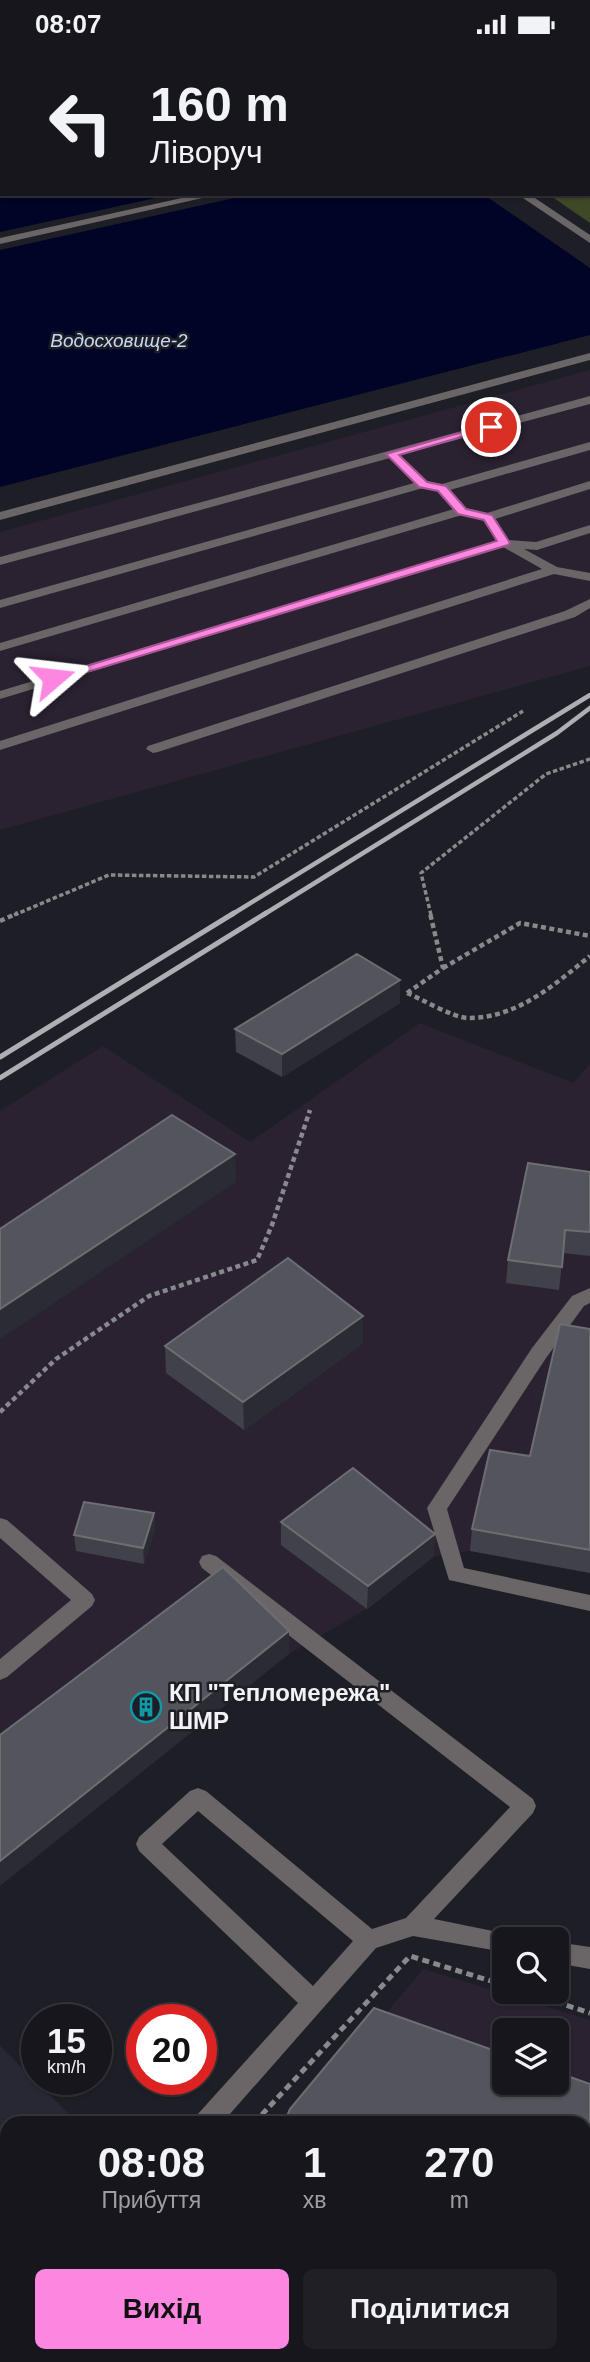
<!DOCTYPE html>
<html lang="uk">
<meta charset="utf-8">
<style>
body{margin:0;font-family:Helvetica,sans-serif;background:#1f1f25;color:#f1f3f6;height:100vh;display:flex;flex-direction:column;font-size:26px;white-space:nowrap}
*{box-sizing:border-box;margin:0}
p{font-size:23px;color:#9e9fa3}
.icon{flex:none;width:38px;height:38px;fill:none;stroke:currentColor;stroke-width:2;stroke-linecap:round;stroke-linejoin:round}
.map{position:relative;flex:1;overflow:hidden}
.sheet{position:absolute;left:0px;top:2067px;width:592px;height:247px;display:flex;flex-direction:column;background:#16161c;border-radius:21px 21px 0 0;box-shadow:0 2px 5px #0004,0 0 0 2px #35353b}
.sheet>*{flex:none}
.top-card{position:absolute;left:0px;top:0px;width:592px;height:147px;box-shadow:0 2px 5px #0004,0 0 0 2px #35353b;background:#16161c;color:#f1f3f6;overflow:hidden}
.fabs{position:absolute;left:492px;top:1878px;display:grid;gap:14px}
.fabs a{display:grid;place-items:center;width:77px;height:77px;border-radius:10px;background:#16161c;box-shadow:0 2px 5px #0004,0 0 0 2px #35353b;font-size:35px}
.speed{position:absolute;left:21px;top:1955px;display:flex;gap:14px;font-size:35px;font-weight:700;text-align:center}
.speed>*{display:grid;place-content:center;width:91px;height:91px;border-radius:50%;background:#16161c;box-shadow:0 2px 5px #0004,0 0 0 2px #35353b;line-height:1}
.speed small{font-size:18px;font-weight:400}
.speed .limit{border:10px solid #d22;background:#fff;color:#111}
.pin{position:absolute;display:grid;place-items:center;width:60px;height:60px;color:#fff;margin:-30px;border:4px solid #fff;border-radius:50%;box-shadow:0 2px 7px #0007}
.me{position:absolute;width:77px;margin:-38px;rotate:73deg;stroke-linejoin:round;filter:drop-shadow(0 0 5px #0008)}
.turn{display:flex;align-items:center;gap:24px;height:147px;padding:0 35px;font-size:32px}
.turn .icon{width:91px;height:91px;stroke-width:2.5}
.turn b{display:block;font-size:49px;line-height:60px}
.eta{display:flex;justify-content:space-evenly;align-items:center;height:119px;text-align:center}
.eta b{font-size:42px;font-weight:700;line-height:49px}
.primary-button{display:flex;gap:14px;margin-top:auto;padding:14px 35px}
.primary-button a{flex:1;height:80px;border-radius:10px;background:#fd86e1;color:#111;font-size:28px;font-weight:700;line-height:80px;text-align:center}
.primary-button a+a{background:#1f1f25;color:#f1f3f6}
.status{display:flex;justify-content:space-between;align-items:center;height:49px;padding:0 35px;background:#16161c;direction:ltr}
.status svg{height:19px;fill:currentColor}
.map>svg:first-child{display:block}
.built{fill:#282835}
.industrial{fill:#2b2231;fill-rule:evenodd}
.green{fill:#3f4928}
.water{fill:#000426}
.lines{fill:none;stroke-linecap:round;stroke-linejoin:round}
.path-far3{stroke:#88888f;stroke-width:2.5;stroke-dasharray:3.5 2;stroke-linecap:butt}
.path-far2{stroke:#88888f;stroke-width:3.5;stroke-dasharray:4.5 2.5;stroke-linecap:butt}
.path-far1{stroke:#88888f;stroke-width:4.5;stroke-dasharray:5 3.5;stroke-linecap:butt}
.path{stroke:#88888f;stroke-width:5;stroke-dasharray:7 4.5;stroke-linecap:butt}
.service{fill:#6a6566;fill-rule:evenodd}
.rail-far2{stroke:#aeaeb4;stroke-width:4.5}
.rail-far1{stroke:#aeaeb4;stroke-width:5}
.rail{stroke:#aeaeb4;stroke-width:7}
.wall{fill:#414149}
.shaded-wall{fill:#2b2b33}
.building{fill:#54545c;stroke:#6d6d74;stroke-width:2}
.route{fill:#fd86e1;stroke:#a45792;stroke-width:2}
.labels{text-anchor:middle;stroke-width:5;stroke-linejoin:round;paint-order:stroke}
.far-water-label{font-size:19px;font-style:italic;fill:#c6d8f3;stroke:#1e1e26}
.near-poi-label{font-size:24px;font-weight:bold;fill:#f2f2f7;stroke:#1e1e26;text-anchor:start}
</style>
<div class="status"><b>08:07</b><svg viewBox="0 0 49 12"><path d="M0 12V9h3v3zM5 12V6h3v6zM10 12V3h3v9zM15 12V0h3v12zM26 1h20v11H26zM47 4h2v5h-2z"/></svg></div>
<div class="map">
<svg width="590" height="2313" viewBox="0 0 590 2313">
<rect width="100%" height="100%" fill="#1e1e26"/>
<path class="built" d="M0,1997L78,2074H7V2243L0,2234Z"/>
<path class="industrial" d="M590,321V617L0,781V483Z
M420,974L573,1034L590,1015V1524L470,1502L433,1508L367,1560L289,1605L0,1837V1062L103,997L250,1093Z
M423,1920L590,1971V2313H95L101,2306H584V2074H295ZM504,1981H556V2034H504Z"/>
<path class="green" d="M581,0H590V174L548,145H590V2H579Z"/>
<path class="water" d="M0,3L2,145H174L0,183Z
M252,145H483L590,219V286L0,438V201Z"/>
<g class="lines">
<path class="path-far3" d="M276,2L286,0"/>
<path class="path-far2" d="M14,866L109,826L254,828L523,662
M431,866L421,824L546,725L590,710"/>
<path class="path-far1" d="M0,872L18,864
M443,919L520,874L590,887
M407,944L443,919L430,864
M407,944C422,950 452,968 467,969C516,970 554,936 590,907
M0,1363L56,1310L149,1247L257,1211L272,1176L310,1061"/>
<path class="path" d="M523,1942L590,1964
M254,2074L410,1907L504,1936"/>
<path class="service" d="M143,0H161L162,2H145Z
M407,0H426L427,2H409Z
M555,0H565L554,2Z
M200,145H220L0,195V189Z
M517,145H529L590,186V194Z
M590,304V311L0,471V463Z
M590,347V355L400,406L427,432L442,435L590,393V401L450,441L466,459L487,464L590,432V440L495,470L508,491L536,493L590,476V484L537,501L524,500L557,518L590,524V532L554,525L0,701V692L542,520L503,498L0,650V642L497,492L483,471L462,466L0,602V594L454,460L438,442L423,439L0,559V551L414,434L390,409L0,516V508Z
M590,550V559L575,568L158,703L153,704L146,700L148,697L565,562Z
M590,1239V1254L584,1257L546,1309L447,1460L464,1519L590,1546V1562L449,1531L427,1459L532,1299L572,1247Z
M0,1469L7,1471L92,1545L95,1551L92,1557L7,1628L0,1631V1610L71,1551L0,1489Z
M209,1505L216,1507L533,1750L536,1757L533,1764L434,1870L512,1886L514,1890H504V1903L413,1887L376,1899L222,2074H194L197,2066L298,1954L139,1802L136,1795L139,1788L190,1742L198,1739L206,1742L372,1880L406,1869L510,1758L202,1519L199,1513L202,1507ZM198,1762L353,1892L313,1937L162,1795Z
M556,1893L590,1898V1920L556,1914Z
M7,2287V2306H17L13,2313H0V2290Z"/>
<path class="rail-far2" d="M231,866L590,646
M263,866L557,684L590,659"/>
<path class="rail-far1" d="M0,1008L234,864
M0,1029L266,864"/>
<path class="rail" d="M584,2243L590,2223
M566,2313L567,2306"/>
</g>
<path class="wall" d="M400,954L282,1028L236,1003L235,980Z
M590,1123V1207L563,1204L559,1241L506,1234L508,1211Z
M590,1280V1524L470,1502L472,1480L530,1407Z
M363,1294L244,1381L166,1324L165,1297Z
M154,1464L155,1480L144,1515L76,1502L74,1486Z
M281,1473L435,1485L433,1508L367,1560L281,1496Z"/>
<path class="shaded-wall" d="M400,931V954L282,1028V1005Z
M235,1105L236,1133L0,1290V1260Z
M363,1267V1294L244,1381L243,1353Z
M154,1464L155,1480L144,1515L143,1499Z
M435,1485L433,1508L367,1560L368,1537Z
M289,1582V1605L0,1837V1812Z
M590,2073V2080L584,2098V2090Z"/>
<path class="building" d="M357,905L400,931L282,1005L235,980Z
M172,1066L235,1105L0,1260V1180Z
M528,1114L590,1123V1183L565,1181L562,1218L508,1211Z
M288,1209L363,1267L243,1353L165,1297Z
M560,1275L590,1280V1501L472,1480L490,1401L530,1407Z
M353,1419L435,1485L368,1537L281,1473Z
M84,1453L154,1464L143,1499L74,1486Z
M223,1518L289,1582L0,1812V1686Z
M374,1959L504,2005V2034H556V2023L590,2035V2073L584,2090V2074H284L290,2060Z
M120,2306H517L515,2313H117Z"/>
<path class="route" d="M487,376L496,378L399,406L427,433L446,437L466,460L492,466L510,494L508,496L57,632H49L47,629L497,492L484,471L458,465L438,442L419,438L386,405Z"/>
<defs>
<g id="building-ring" transform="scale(1.575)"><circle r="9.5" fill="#1e1e26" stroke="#0f9aa8" stroke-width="1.5"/><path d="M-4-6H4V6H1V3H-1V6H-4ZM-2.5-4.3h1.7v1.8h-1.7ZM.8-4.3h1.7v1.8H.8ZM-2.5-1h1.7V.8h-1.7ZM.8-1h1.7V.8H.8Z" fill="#0f9aa8"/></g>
</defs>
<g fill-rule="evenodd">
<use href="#building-ring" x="146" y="1658"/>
</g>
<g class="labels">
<g class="far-water-label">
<text x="119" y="298">Водосховище-2</text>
</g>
<g class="near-poi-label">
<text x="169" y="1652">КП "Тепломережа"<tspan x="169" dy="28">ШМР</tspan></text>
</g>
</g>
</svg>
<div class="fabs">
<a><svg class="icon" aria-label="search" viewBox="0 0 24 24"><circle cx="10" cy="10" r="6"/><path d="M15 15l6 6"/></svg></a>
<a><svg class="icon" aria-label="layers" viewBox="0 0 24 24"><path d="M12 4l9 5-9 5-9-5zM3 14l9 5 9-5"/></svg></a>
</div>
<div class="speed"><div>15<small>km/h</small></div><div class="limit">20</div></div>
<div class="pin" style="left:491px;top:378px;background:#d93025"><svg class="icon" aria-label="arrive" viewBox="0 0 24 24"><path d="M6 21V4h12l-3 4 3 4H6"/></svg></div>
<svg class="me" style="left:53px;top:629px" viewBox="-20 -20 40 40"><path d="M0-17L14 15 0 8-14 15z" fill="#fd86e1" stroke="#fff" stroke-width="4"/></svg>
<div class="top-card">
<div class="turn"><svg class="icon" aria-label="left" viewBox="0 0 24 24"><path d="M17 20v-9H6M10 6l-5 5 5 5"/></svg><div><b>160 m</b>Ліворуч</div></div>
</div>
<section class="sheet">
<div class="eta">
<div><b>08:08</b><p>Прибуття</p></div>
<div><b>1</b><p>хв</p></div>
<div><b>270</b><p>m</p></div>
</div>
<div class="primary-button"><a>Вихід</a><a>Поділитися</a></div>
</section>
</div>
